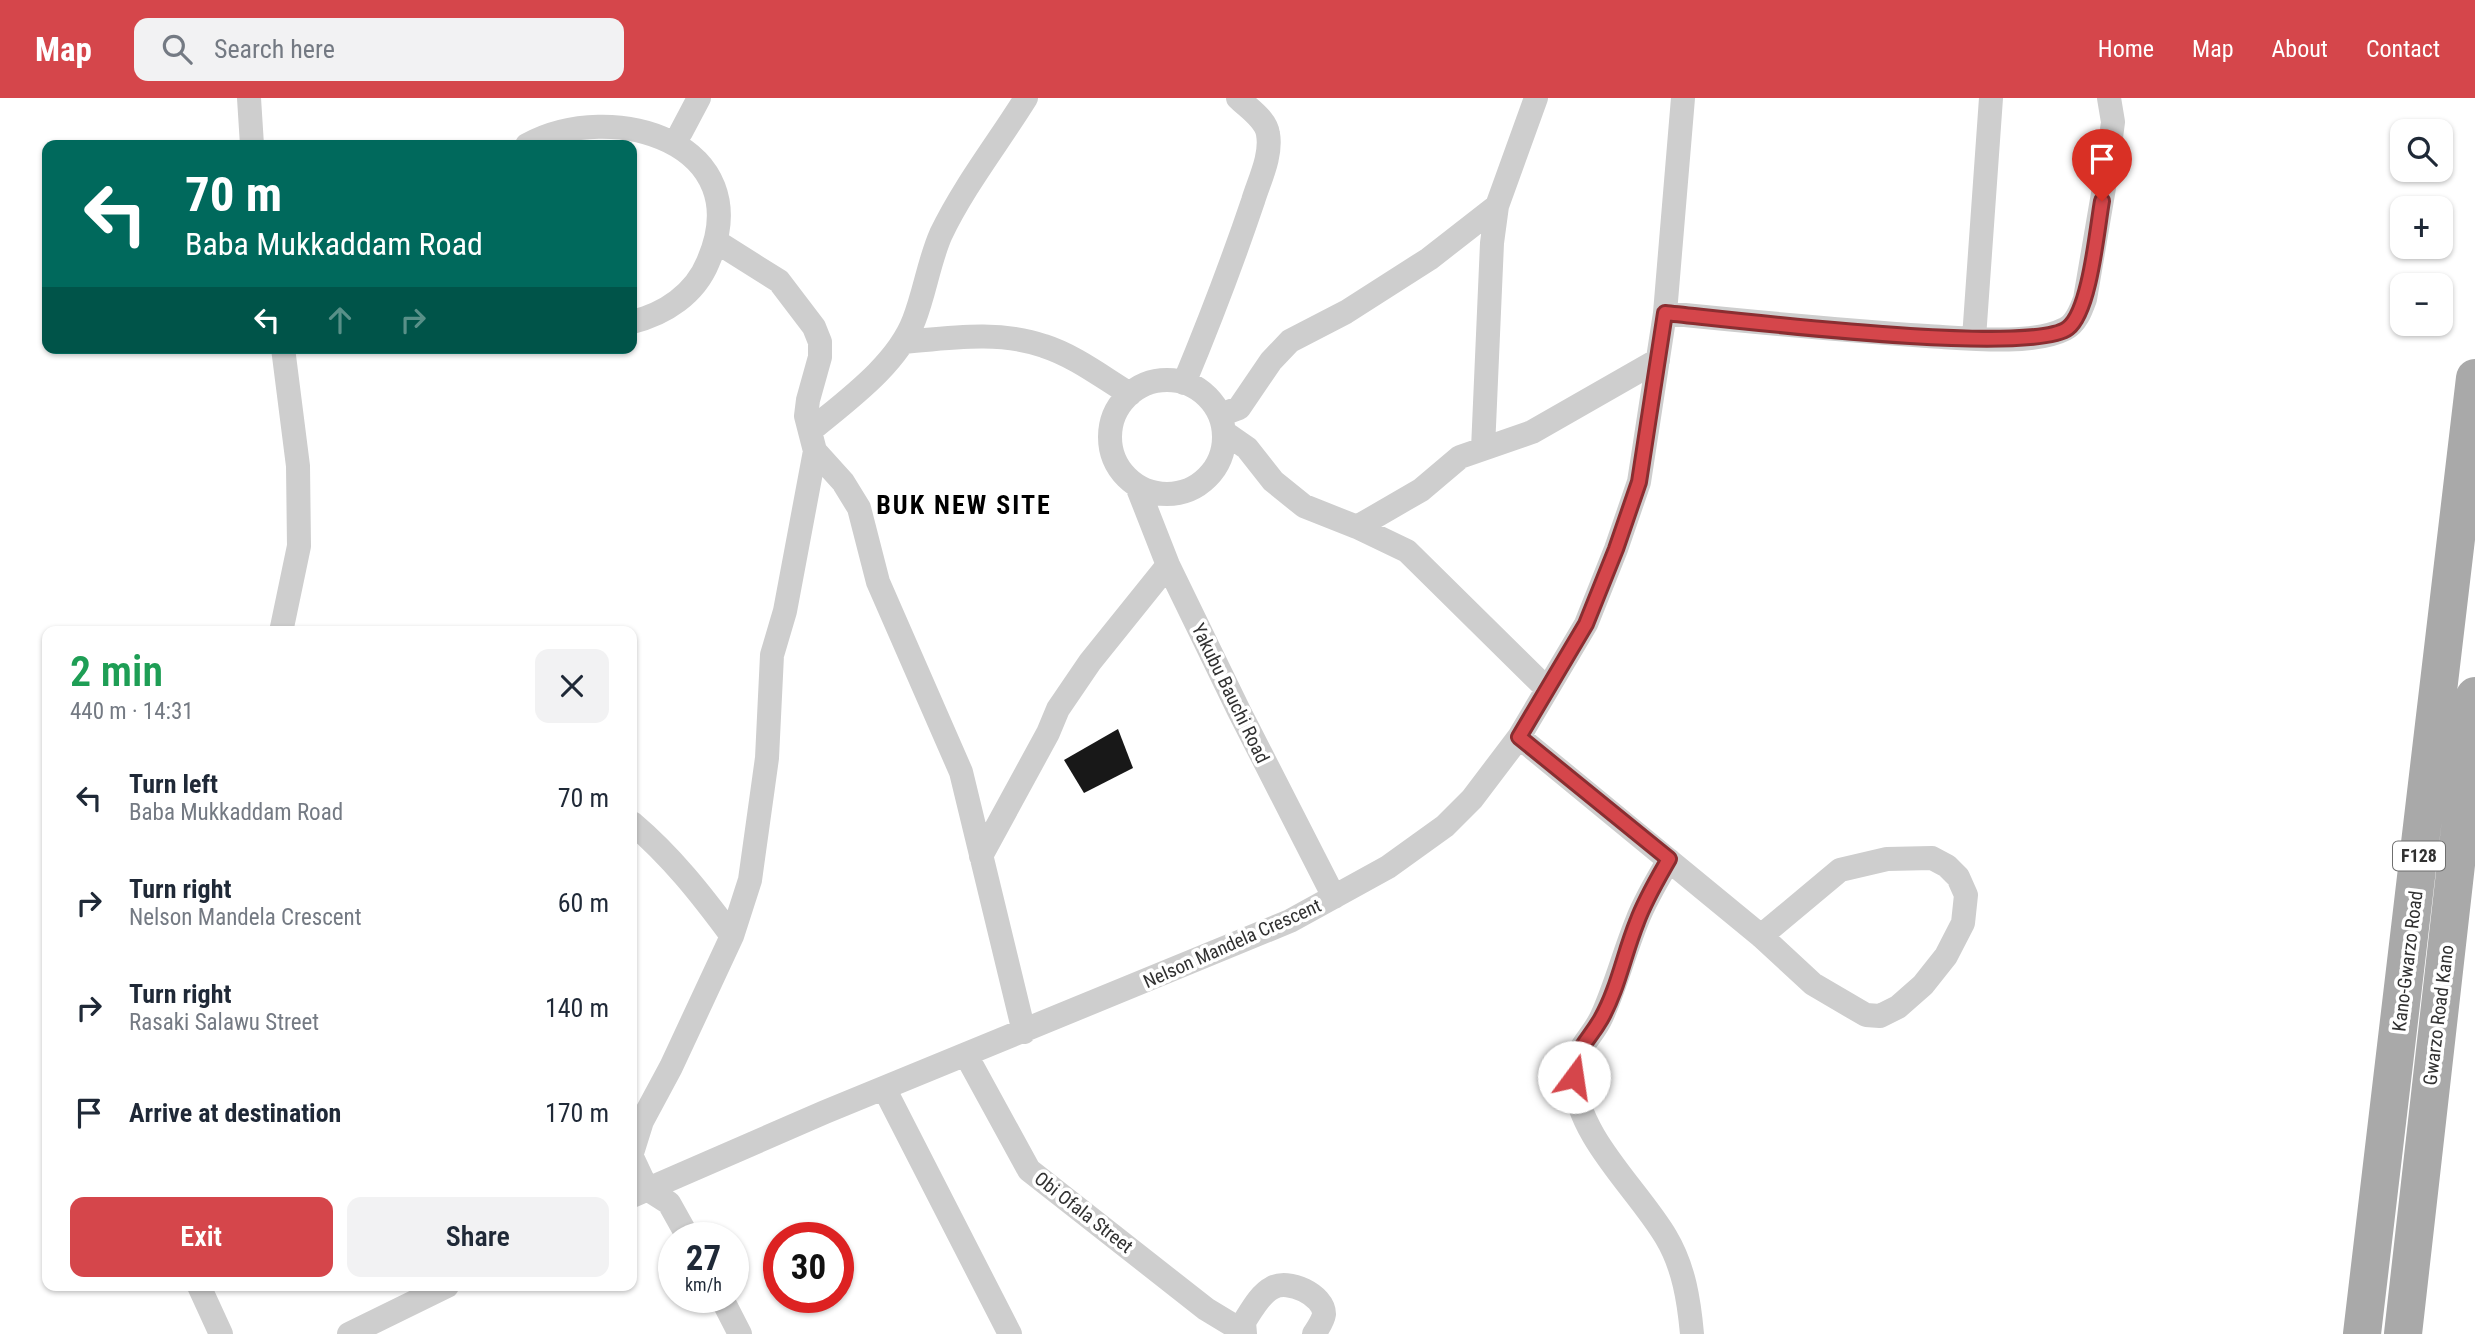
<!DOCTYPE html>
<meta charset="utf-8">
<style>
body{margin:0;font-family:"Roboto Condensed",sans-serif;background:#f2f2f3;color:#1f2937;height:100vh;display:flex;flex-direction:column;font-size:26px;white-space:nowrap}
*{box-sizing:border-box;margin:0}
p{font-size:23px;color:#747a83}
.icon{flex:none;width:38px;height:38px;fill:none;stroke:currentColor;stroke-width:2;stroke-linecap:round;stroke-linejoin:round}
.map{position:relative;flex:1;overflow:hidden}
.details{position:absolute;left:42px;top:528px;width:595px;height:665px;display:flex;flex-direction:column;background:#fff;border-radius:14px;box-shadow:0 2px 5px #0004}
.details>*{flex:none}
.guide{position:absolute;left:42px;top:42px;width:595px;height:214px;border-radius:14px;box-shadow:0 2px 5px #0004;background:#00695c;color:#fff;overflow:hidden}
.tools{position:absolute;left:2390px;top:21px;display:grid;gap:14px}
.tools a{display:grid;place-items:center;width:63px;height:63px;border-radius:14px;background:#fff;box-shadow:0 2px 5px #0004;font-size:35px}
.speed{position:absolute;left:658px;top:1124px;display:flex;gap:14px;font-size:35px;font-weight:700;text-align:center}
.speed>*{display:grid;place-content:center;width:91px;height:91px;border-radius:50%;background:#fff;box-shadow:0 2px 5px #0004;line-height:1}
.speed small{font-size:18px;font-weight:400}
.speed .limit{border:10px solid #d22;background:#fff;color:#111}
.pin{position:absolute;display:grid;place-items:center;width:60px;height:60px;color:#fff;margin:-72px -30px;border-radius:50% 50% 50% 0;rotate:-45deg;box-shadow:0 0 7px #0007}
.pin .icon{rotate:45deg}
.me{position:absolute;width:77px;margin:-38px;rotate:14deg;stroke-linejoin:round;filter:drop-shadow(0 0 5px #0008)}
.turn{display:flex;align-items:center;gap:24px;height:147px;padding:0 28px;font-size:32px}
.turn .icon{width:91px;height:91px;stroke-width:2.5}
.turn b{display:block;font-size:49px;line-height:60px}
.lanes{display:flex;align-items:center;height:66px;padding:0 28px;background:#0003;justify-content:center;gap:35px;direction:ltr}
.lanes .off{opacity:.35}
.round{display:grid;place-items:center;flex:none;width:74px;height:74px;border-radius:14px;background:#f2f2f3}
.summary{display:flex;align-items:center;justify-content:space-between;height:119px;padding:0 28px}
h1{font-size:42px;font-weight:600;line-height:52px;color:#1e9e55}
.button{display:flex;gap:14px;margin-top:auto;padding:14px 28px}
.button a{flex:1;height:80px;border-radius:14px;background:#d5464b;color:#fff;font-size:28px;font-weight:600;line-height:80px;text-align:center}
.button a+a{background:#f2f2f3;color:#1f2937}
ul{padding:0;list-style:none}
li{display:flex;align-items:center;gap:21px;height:105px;padding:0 28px}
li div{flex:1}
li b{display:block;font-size:26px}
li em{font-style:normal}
header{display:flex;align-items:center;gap:42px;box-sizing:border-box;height:98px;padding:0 35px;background:#d5464b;color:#fff}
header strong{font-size:33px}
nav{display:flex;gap:38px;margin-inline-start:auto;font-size:24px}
.search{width:490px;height:63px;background:#f2f2f3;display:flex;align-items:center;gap:18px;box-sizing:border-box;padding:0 24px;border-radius:14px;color:#747a83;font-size:26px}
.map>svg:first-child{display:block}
.building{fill:#181818}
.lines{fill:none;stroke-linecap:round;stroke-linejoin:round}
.minor{stroke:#cecece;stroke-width:24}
.primary{stroke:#a9a9a9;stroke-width:38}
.route-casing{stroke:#8a2e31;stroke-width:18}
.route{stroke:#d5464b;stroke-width:12}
.labels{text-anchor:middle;stroke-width:7;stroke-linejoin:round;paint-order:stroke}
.shield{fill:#fff;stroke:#6f6f6f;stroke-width:2}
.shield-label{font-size:18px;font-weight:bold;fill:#313131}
.street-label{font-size:19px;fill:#313131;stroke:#fff}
.district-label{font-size:26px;font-weight:bold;letter-spacing:2px;fill:#000;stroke:#fff}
</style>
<header>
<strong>Map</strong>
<div class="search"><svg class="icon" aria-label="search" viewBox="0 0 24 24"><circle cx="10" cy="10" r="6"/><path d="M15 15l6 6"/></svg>Search here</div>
<nav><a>Home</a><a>Map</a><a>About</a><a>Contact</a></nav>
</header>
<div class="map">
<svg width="2475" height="1236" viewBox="0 0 2475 1236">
<rect width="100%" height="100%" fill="#fff"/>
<path class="building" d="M1118,631L1133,670L1084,695L1064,662Z"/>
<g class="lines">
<path class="minor" d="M249,0L252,47
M681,34L699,0
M527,47C612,0 760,45 708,164C695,196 665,216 632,224
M1665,215C1753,224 1839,232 1927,238C1964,240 2032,248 2065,231C2076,226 2081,212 2085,201L2106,78L2113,24L2109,0
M1974,240L1991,0
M903,244C949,240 999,232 1044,248C1075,258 1102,279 1130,296
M1110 339a57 57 0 1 1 114 0a57 57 0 1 1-114 0Z
M1184,285C1209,225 1232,165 1253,103C1259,83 1272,58 1268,36C1266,21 1248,10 1238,0
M1220,317L1239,310L1271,263L1290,243L1346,214L1429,161L1497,108
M810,333C846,303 897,267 914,222C925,194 929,163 941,136C964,88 998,45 1026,0
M1224,334L1247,350L1273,383L1304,408L1357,429L1407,453L1547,591
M1483,351L1492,145L1497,108L1536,0
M815,353L843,384L859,410L878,484L961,674L1024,934
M1137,388L1168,467L1239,613L1334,799
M1357,429L1421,392L1460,359L1532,334L1658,262
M281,534L299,448L298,368L283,250
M1519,639L1761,838L1813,886L1866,917L1880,918L1898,909L1923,887L1946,858L1963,825L1966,797L1958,779L1947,768L1932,760L1887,761L1840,772L1761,838
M632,725C671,758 701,796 732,838
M981,758L1048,635L1058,611L1090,564L1168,467
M1669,762C1657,782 1645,802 1637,823C1624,855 1616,887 1602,918C1592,941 1573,950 1574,979C1577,1039 1637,1090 1666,1139C1684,1169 1689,1203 1692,1236
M966,957L1029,1072L1206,1211L1244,1234
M884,990L1010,1236
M632,1055L642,1023L671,969L732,838L750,782L767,660L772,557L785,513L815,353L806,318L808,302L820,259V244L814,229L779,183L717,144
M632,1059L647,1091L669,1105L688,1139
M632,1098L825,1014L1290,823L1388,769L1445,728L1472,701L1519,639L1586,526L1616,451L1639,384L1665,215L1683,0
M199,1188L221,1236
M721,1199L740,1236
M349,1236L447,1188
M1245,1236L1244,1224C1251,1213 1260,1196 1272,1190C1288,1180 1324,1197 1324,1216C1323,1223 1318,1230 1314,1236"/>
<path class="primary" d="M2362,1236L2475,280
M2403,1236L2475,598"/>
</g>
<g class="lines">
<g class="route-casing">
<path id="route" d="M1574,979C1578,945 1586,947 1601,921C1618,891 1624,856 1637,824C1645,802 1657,782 1669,761L1519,639L1586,526L1616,451L1639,384L1665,215C1727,221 2031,259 2068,230C2090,213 2097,131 2102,103"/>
</g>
<use href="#route" class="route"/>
</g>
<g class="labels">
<rect class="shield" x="2393" y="743.5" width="52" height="29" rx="5"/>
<g class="shield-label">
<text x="2419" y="764">F128</text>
</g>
<g class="street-label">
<text transform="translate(1231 595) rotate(64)" y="7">Yakubu Bauchi Road</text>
<text transform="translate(1232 845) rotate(-24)" y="7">Nelson Mandela Crescent</text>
<text transform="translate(2407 863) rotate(-83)" y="7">Kano-Gwarzo Road</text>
<text transform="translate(2438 917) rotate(-83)" y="7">Gwarzo Road Kano</text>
<text transform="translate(1084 1114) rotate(38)" y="7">Obi Ofala Street</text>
</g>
<g class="district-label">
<text x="964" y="416">BUK NEW SITE</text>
</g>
</g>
</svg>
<div class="tools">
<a><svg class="icon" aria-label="search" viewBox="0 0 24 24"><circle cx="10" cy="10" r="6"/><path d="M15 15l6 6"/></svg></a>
<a>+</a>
<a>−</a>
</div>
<div class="speed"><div>27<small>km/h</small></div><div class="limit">30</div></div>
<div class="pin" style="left:2102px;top:103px;background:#d93025"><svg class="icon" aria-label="arrive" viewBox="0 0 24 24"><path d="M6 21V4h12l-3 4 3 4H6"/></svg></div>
<svg class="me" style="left:1574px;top:979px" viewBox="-20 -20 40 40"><circle r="19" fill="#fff"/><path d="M0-13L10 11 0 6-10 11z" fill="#d5464b"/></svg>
<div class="guide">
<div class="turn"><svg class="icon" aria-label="left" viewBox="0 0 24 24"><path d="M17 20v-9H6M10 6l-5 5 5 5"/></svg><div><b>70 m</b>Baba Mukkaddam Road</div></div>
<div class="lanes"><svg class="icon" aria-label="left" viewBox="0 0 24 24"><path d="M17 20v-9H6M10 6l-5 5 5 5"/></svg><svg class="icon off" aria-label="ahead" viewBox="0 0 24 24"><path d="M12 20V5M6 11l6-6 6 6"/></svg><svg class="icon off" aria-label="right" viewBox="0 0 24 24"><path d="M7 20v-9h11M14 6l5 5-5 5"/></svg></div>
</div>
<section class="details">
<div class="summary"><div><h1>2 min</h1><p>440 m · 14:31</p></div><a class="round"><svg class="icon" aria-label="close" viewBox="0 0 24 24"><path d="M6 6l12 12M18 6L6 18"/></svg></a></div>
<ul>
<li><svg class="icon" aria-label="left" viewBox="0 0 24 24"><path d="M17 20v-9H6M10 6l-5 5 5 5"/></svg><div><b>Turn left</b><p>Baba Mukkaddam Road</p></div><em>70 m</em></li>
<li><svg class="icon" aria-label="right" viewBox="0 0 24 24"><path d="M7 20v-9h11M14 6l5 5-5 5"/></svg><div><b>Turn right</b><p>Nelson Mandela Crescent</p></div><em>60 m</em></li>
<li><svg class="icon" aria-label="right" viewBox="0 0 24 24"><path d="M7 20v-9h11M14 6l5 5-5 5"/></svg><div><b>Turn right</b><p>Rasaki Salawu Street</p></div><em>140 m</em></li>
<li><svg class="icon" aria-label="arrive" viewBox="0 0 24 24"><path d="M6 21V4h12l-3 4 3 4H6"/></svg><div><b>Arrive at destination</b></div><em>170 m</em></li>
</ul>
<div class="button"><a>Exit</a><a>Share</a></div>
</section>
</div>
